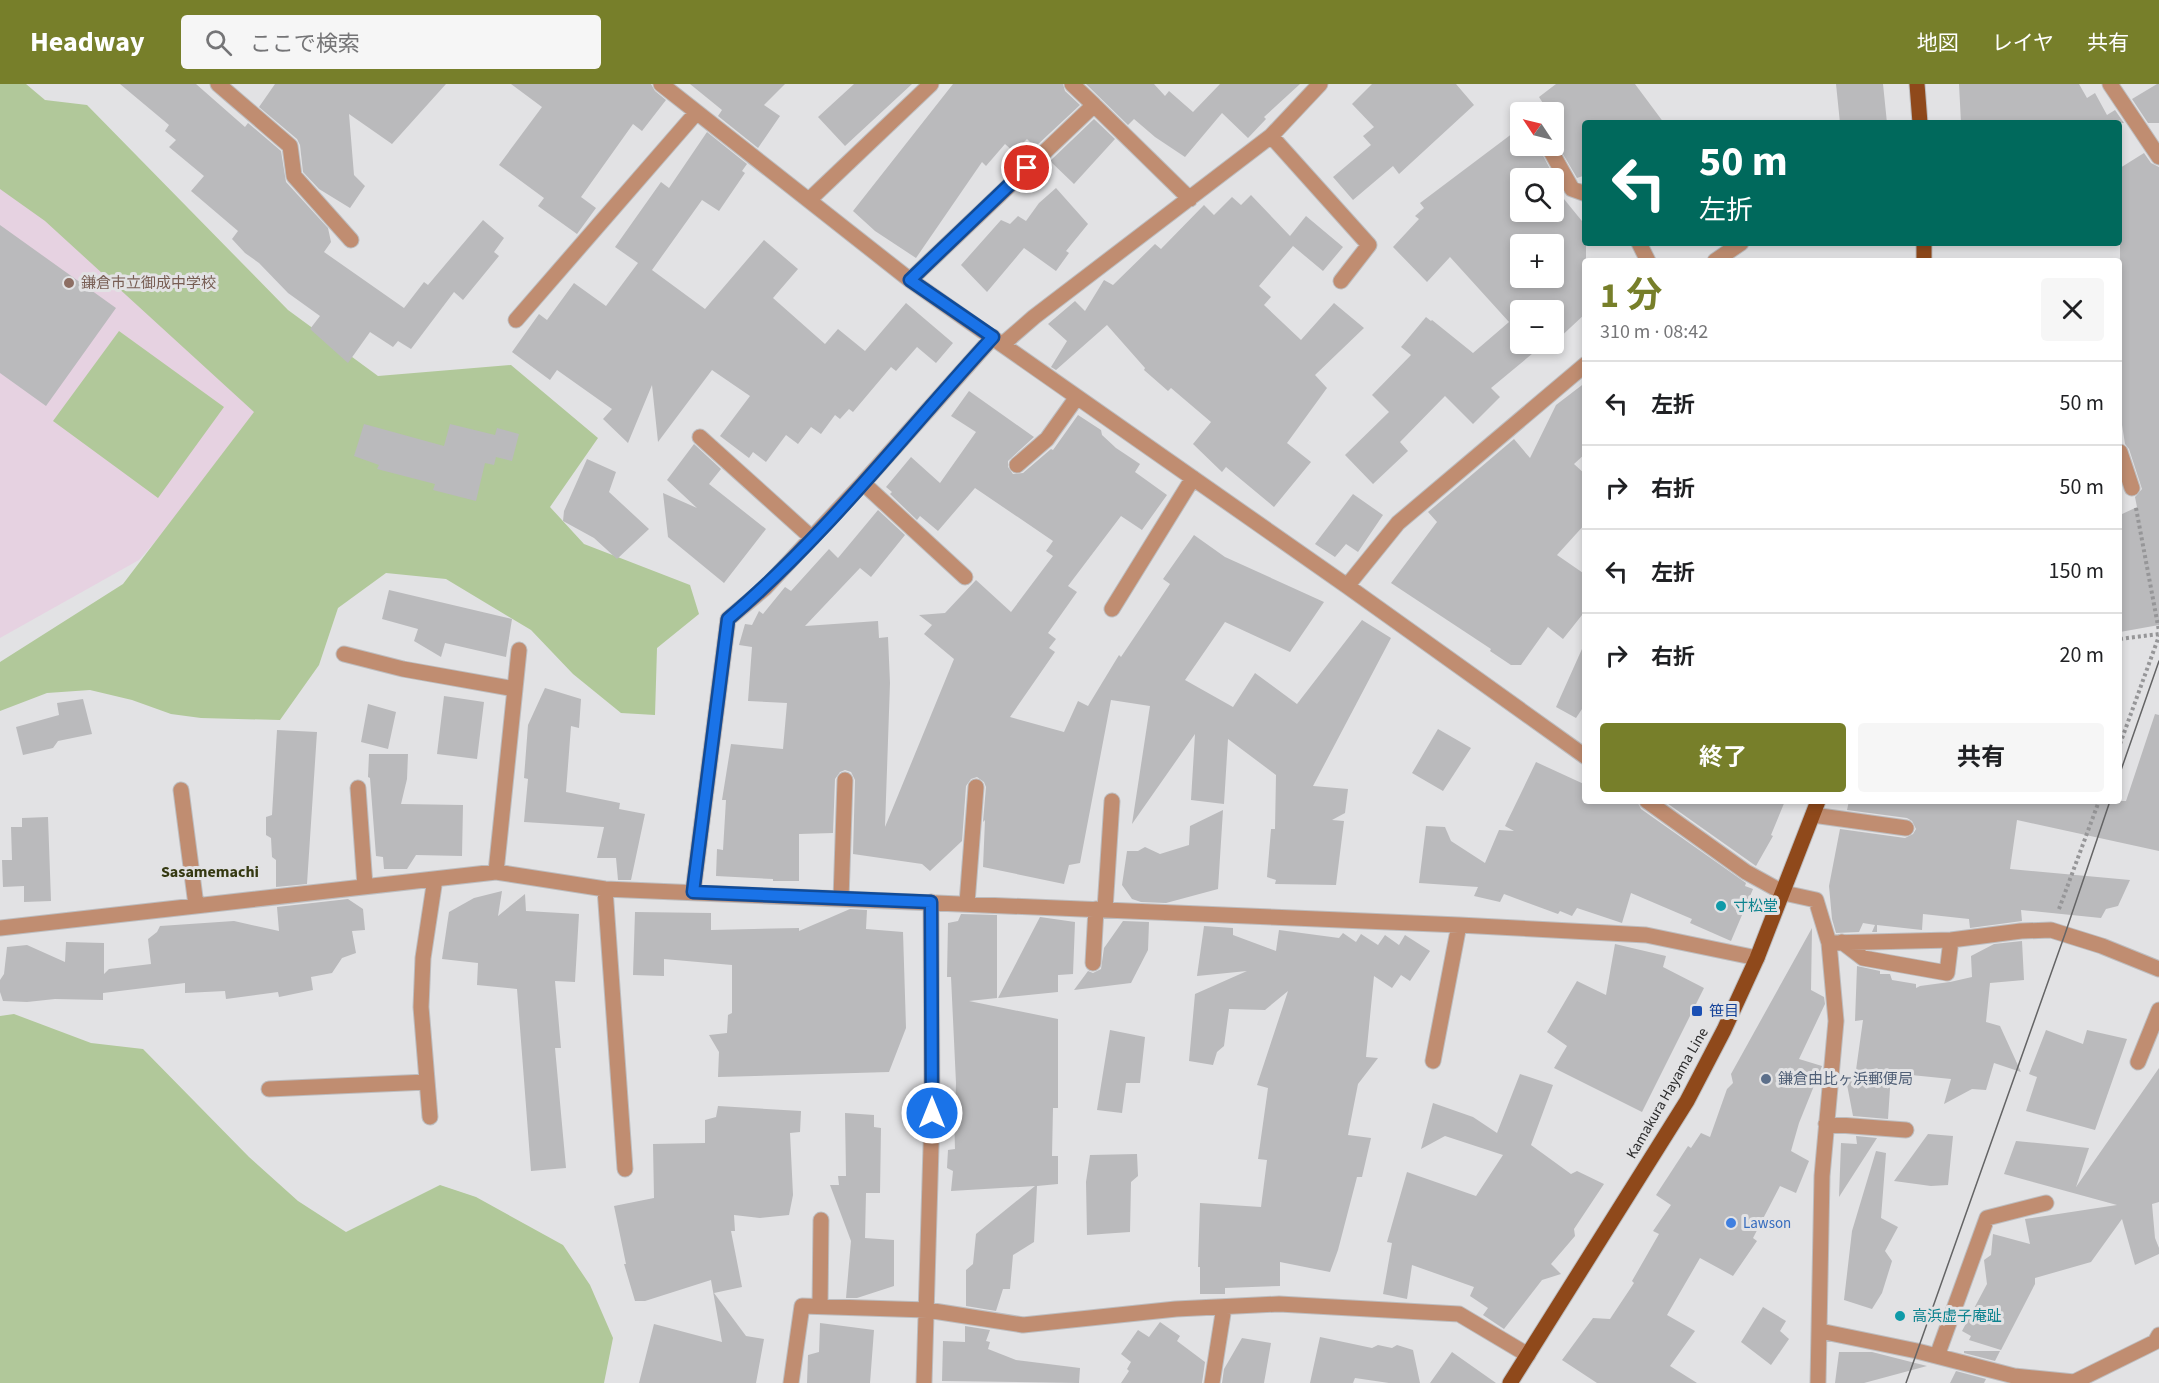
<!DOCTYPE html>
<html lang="ja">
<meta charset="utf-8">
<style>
body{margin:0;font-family:"Source Sans 3","Noto Sans JP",sans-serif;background:#f6f6f6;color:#202124;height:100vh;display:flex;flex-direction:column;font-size:22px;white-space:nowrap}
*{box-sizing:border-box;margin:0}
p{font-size:20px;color:#757577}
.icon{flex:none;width:33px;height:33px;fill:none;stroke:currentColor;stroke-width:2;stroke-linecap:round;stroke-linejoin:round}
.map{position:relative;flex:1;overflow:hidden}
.drawer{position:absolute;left:1582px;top:174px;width:540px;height:546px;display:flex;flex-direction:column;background:#fff;border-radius:6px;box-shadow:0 3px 9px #0003}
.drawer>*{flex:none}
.guide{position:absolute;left:1582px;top:36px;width:540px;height:126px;border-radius:6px;box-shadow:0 3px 9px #0003;background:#00695c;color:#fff;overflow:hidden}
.needle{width:39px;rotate:305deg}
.fabs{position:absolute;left:1510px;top:18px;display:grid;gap:12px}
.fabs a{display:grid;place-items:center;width:54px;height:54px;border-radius:6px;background:#fff;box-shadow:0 3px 9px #0003;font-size:30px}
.pin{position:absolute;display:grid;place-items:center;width:51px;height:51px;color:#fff;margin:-26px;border:3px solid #fff;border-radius:50%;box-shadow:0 2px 6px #0007}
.me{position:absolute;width:66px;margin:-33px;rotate:0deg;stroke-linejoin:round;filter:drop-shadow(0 0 4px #0008)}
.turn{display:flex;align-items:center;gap:21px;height:126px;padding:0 18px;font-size:27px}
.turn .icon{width:78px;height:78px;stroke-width:2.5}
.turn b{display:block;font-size:42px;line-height:51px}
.round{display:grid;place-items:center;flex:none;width:63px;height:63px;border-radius:6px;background:#f6f6f6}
.overview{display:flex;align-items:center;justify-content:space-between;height:102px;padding:0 18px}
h1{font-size:36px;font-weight:700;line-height:45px;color:#777f2a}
.action{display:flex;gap:12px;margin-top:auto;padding:12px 18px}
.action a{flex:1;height:69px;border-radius:6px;background:#777f2a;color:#fff;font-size:24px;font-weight:700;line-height:69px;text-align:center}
.action a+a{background:#f6f6f6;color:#202124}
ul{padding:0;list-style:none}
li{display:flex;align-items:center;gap:18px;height:84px;padding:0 18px;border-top:2px solid #e0e0e0}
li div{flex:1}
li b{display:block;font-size:22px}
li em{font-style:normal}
header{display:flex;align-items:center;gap:36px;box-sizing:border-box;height:84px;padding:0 30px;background:#777f2a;color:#fff}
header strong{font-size:28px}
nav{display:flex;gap:33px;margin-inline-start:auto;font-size:21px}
.search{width:420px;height:54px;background:#f6f6f6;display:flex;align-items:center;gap:15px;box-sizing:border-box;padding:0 21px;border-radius:6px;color:#757577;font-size:22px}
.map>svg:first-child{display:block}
.education{fill:#e6d2e1}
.green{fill:#b1c89a}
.building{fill:#bababc;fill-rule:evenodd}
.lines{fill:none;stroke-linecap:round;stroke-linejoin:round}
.minor-casing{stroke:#bdbdbf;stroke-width:17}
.major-casing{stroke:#bdbdbf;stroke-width:17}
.path{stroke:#969698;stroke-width:4;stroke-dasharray:3 3;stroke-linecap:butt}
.minor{stroke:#c08d71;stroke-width:15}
.major{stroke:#8f491b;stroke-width:15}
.tram{stroke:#646465;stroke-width:1.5}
.route-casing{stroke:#114b97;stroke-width:15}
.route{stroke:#1a73e8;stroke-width:10}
.education-dot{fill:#8d6e63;stroke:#e2e2e4;stroke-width:2}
.culture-dot{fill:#0f9aa8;stroke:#e2e2e4;stroke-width:2}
.transit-dot{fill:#1a4fb4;stroke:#e2e2e4;stroke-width:2}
.service-dot{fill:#5c6f8a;stroke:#e2e2e4;stroke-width:2}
.shop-dot{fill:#3f7fe0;stroke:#e2e2e4;stroke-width:2}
.labels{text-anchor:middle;stroke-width:6;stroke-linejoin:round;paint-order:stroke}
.education-label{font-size:15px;fill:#785e54;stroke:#e2e2e4;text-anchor:start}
.culture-label{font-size:15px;fill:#0d838f;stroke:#e2e2e4;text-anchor:start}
.transit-label{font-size:15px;fill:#164399;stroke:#e2e2e4;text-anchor:start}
.service-label{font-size:15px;fill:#4e5e75;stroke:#e2e2e4;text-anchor:start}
.street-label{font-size:15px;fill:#2b2b2c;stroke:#e2e2e4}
.shop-label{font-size:15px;fill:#366cbe;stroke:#e2e2e4;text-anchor:start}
.neighbourhood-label{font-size:16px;font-weight:bold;fill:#353911;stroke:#e2e2e4}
</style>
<header>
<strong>Headway</strong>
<div class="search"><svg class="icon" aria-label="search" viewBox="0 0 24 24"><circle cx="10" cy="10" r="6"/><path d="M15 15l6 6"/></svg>ここで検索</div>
<nav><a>地図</a><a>レイヤ</a><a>共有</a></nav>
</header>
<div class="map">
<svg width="2159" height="1299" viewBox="0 0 2159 1299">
<rect width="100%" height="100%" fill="#e2e2e4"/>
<path class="education" d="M0,77L276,321L139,476L0,554Z"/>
<path class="green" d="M0,0H26L45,16L87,21L288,226L378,292L511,281L598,354L550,423L584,460L690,501L699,530L657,564L655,631L621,629L573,590L531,546L446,495L386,489L338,524L319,581L280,636L201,634L171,630L132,616L90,606L47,609L0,627V578L123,500L254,328L45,137L0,105Z
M119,247L224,323L158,414L53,337Z
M14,930L91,959L143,965L249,1073L298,1117L346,1148L440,1101L476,1113L563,1161L590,1201L613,1254L604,1299H0V932Z"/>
<path class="building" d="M120,0H196L245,43L248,39L281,67L286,98L328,144L331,158L324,168L404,224L424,198L428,201L483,136L504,154L494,168L499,172L463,216L454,208L411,265L398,257L393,263L370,248L348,279L310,245L320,232L288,209L259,179L245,169L232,155L238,147L191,107L204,92L169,63L176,56L165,47L169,41Z
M275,0H446L392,60L349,30L354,91L365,102L350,124L319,105L303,88L300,61L297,55L259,23Z
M511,0H651L655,7L666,16L642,47L633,40L581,113L596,124L577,150L538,122L544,114L499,81L542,23Z
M690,0H785L764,21L780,32L758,64L718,32L722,26Z
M854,0H912L845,62L818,33Z
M953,0H1063L1065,7L1080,21L1035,63L1027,55L1014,68L1005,60L986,82L982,78L916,174L875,147L853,127Z
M1086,0H1154L1165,12L1169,7L1193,28L1220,0H1300L1264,33L1266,35L1248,54L1222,29L1185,73L1155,53L1134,35L1128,41Z
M1372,0H1456L1474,21L1399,90L1393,82L1353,116L1333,93L1371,61L1363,52L1374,43L1352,20Z
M1556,0H1635L1664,39H1586V91L1577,94L1554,55V28H1540L1546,24L1539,13Z
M1836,0H1883L1887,39H1840Z
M1959,0H2079L2087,14L2095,9L2107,31L2115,26L2124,39H1961Z
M2157,0H2159V39H2148L2132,15Z
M1094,35L1115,55L1074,100L1050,77Z
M1521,43V62H1538L1559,102L1555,104L1586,142V229L1555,258L1554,226H1521V260H1544L1491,304L1500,313L1473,340L1445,312L1400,358L1408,367L1373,400L1345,371L1389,328L1372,311L1411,271L1401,263L1426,233L1431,237L1432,236L1473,269L1509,238L1450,173L1427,198L1393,163L1419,135L1415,132L1424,124L1420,119ZM1521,94H1554V128H1521ZM1521,160H1554V194H1521Z
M707,48L747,80L742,87L745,89L719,127L702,116L652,186L705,225L764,156L798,185L773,214L825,260L838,245L865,267L906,219L953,259L936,279L917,263L896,287L891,283L853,328L849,325L840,335L835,331L821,350L811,343L798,360L786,351L766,378L753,368L749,374L720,352L750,312L712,286L658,358L652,301L628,359L603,335L612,325L557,286L550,296L512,268L539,230L547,236L574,199L606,222L638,179L615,163L661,98L669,104Z
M2144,69L2151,79L2159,83V541L2120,548V431L2137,423L2135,413L2142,405L2129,365L2125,360L2120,328V84Z
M1056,104L1088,140L1066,167L1069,169L1056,187L1024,164L987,208L961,181L1001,136L1010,140L1018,132L1026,137L1039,119Z
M1251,111L1290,152L1306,132L1343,163L1323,187L1293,162L1259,202L1271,213L1264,221L1301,256L1334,219L1364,244L1315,291L1327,304L1287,359L1311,378L1274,423L1226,383L1222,388L1193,360L1211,338L1171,304L1168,307L1144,286L1145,284L1107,241L1056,286L1051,283L1067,257L1048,240L1075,217L1085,227L1104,196L1113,201L1155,160L1161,165L1204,121L1214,131L1232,113L1241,121Z
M0,141L116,224L46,322L0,289Z
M1586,298V369L1574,380L1586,391V439L1557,471L1586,491V526L1563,555L1548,543L1521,581H1511L1490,567L1491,565L1391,499L1437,438L1428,428L1514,355L1530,374L1556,321Z
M969,307L1034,353L1008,377V383L1013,390L1023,389L1051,365L1053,366L1078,331L1101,346L1102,351L1116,364L1140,380L1135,388L1167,411L1142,446L1121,432L1068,502L1077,508L1048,549L1056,555L1049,564L1055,568L1010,633L1064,648L1078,617L1088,622L1119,571L1121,573L1170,500L1163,495L1194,451L1225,473L1324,518L1290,568L1225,538L1185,596L1233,623L1255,589L1297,620L1362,536L1391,554L1313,702L1348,705L1345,729L1332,736L1344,737L1336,801L1275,800L1276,796L1267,793L1271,745H1275L1276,691L1228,655L1224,720L1191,716L1195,650L1132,740L1150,622L1111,616L1080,779L1069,781L1064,800L983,783L985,736L983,738L986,703L984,698L977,693L971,695L966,702L962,757L930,787L922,780L853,770L855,696L851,688L845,686L840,688L835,695L833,749L799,750V797H773V795L716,792L717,765L723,766L726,716H722L731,660L783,665L787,619L748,617L752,563L739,561L745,540L752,541L759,527L763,530L785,503L791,507L829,465L838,474L878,426L905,451L871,493L860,484L805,542L878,537L879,554L888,553L890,599L885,743L954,575L924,550L932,541L919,531L945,529L976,496L1011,528L1053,472L1046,467L1053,457L975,404L938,447L920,432L917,436L890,410L892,408L886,403L911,373L940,399L976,348L951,332Z
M364,340L444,362L450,340L495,351L497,344L519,350L512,377L496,373L494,381L485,379L476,417L433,406L435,400L377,385L379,381L354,372Z
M694,360L721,385L709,400L766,445L724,499L668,453L663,409L697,424L667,396Z
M587,375L616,388L609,408L649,445L617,475L594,454L563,437L564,427Z
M1353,410L1383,431L1358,468L1346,460L1335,473L1315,460Z
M389,506L512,535L506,573L445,559L441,573L414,557L418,545L382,535Z
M1586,556V619L1576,634L1556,623Z
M545,604L581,615L579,644L571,642L566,708L620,719L619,725L645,730L631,796H618L616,774H597L604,743L524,738L528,695L524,694L528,641Z
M444,612L484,618L477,675L437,670Z
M83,615L92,650L58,657L53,664L23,671L16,643L59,631L57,619Z
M368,620L396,628L388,665L361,658Z
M2155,630L2159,631V767L2017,736L2010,785L2130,796L2118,822L2106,825L2101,834L2021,826L2022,837L1970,844L1969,835L1923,830L1922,846L1877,841V848H1872L1875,841L1863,839L1859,848L1836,849L1832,835L1829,802L1840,745L1905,754L1913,750L1916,745L1912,737L1907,734L1847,726L1849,717H2108L2116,720L2118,717H2126Z
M1438,645L1471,664L1443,707L1412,689Z
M277,646L317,648L307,800L276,803V776L272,773L271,754L266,751V733L272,731Z
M369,670H408L407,695L401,720L463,721L462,772L416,771L407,785H384L383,773L376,772L370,694L368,693Z
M1536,678L1586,701V717H1637L1641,725L1746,799L1745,802L1753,805L1731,857L1690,839L1692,835L1631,809L1622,839L1577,824L1572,832L1560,827L1558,830L1504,810L1500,818L1474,812L1478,803L1419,799L1426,742L1445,743L1451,757L1485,779L1499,746L1514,747L1505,742Z
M1664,717H1785L1771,751L1773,752L1756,782Z
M1223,726L1218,805L1166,819L1141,818L1132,815L1122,801L1127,767H1138L1145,763L1160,770L1189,761L1190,742Z
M48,733L51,817L24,818V802L3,803L2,776H12L11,743H22V734Z
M502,807L498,832L525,810L526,827L579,830L575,898L555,897L561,964H555L566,1084L531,1087L517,905L477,901L478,879L442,875L449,828L474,814Z
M348,815L363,825L365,846L352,847L356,869L342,874L332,889L311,893L313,906L279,913L278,908L226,915L225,907L185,909V899L103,909V916L55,915L27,918L3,917L0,908V896L4,890L7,863L27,861L65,878L66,858L104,859V890L109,885L151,880L148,855L157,848L160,842L234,837L279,847L277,823Z
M850,825L867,826L866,845L903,848L906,944L889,988L718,993L719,968L709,951L727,949L728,931L732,929V881L664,875V892L633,891L635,828L711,829V846L799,844V847Z
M961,830L997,831V914L969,917L1058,935V1024H1053L1052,1072H1058V1100L1037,1102L1034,1158L1013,1171L1010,1205H1003L996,1227L966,1222V1186L973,1180L976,1150L1035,1102L951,1107L953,1087L947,1084L948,1066L955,1065L954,1031H955L956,999L951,893H947L948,839L958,837Z
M1040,833L1075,838L1073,890L1058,891V908L998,914Z
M1123,837L1149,838L1148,866L1131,899L1074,906L1088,887L1093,889L1101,885L1104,864Z
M1204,842L1233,844V851L1276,867L1279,846L1339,854L1343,849L1356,858L1361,850L1378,861L1385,851L1399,861L1405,851L1430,867L1410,897L1401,891L1392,904L1374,892L1366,973L1378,974L1358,1000L1348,1051L1371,1054L1362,1093H1357L1338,1166L1330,1188L1280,1178V1202L1225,1204V1210H1200V1183H1198L1200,1119L1261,1123L1267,1076L1258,1075L1268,1004L1257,1001L1288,907L1265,926L1229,925L1224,962L1217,968L1213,981L1189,977L1195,910L1247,887L1197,892Z
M1812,844L1811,906L1824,913L1825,920L1799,975L1822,982L1799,1039L1791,1067L1809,1077L1796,1109L1780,1102L1753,1154L1757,1157L1733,1192L1700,1174L1667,1231L1695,1247L1670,1282L1697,1299H1597L1562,1276L1593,1234L1610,1235L1634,1199L1632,1197L1659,1150L1653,1147L1671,1121L1656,1111L1688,1062L1691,1064L1701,1049L1710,1053L1727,1005L1733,999L1731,990Z
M2022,857L2024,896L1990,899L1986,938L2000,942L2021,988L1994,979L1986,1006L1972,1005L1944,1020L1951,995L1891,989L1888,1035L1853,1032L1845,990L1855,993L1863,936L1855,937L1857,882L1880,887V890H1890L1892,896L1916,900V904L1920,902L1950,898L1972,893L1971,872L1994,860Z
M1615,860L1666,872L1663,883L1704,904L1642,1028L1554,984L1567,962L1547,948L1577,897L1606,911Z
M1110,946L1145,953L1140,999H1126L1122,1029L1097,1026Z
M2046,946L2083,960L2087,946L2127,955L2095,1046L2026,1027L2037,993L2029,990Z
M2159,984V1118L2152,1120L2155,1154L2159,1164V1170L2135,1181L2122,1135L2091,1178L2035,1194V1200L2001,1266L1969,1256L1971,1252L1962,1247L1987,1200L1984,1176L1991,1171L1993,1150L2030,1160L2025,1135L2117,1121L2004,1090L2016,1057L2089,1064L2076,1103Z
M1520,990L1553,1001L1531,1061L1571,1090L1577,1087L1604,1100L1574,1145L1575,1152L1551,1180L1561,1190L1542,1196L1504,1245L1483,1231L1488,1224L1470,1212L1474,1203L1412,1181L1407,1215L1383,1210L1392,1159L1387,1158L1407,1088L1476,1112L1503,1071L1445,1052L1421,1065L1433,1019L1473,1033L1497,1049Z
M718,1022L801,1027L800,1048L790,1049L793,1111L789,1131L760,1134L734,1131L735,1147H731L742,1203L714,1209L746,1252L764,1255L756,1299H639L654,1240L722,1258L711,1196L645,1217H635L624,1180H626L614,1122L654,1114L653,1060L705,1059V1036L716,1033Z
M845,1029L874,1031V1043L881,1044L880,1109H866L865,1154L894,1156V1202L857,1214H846L851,1157L830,1101H839L838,1092H846Z
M1928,1050L1953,1052L1948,1101L1931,1102L1894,1097Z
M1856,1052L1877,1054L1839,1113L1841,1059L1857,1060Z
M1876,1067L1886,1069L1881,1134L1898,1143L1885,1167L1892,1177L1882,1209L1872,1225L1844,1216L1852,1147Z
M1137,1070L1138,1092L1131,1098L1130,1148L1087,1151L1086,1098L1090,1071Z
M1763,1223L1786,1237L1780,1247L1789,1255L1771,1281L1741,1258Z
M1160,1238L1180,1252L1177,1257L1205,1278L1202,1299H1121L1129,1287L1127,1285L1131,1278L1121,1270L1138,1246L1149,1253Z
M820,1239L874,1246L870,1299H807L808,1271L819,1268Z
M965,1242L990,1246L986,1257L990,1258L988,1265L1016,1276L1080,1284L1079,1299L942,1297L943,1257L965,1258Z
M1320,1253L1372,1264L1378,1261L1392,1264L1397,1261L1413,1266L1420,1299H1389L1355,1294L1353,1299H1310Z
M1242,1254L1271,1259L1264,1299H1222L1224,1285Z
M1964,1267H2000L1995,1277L1964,1269Z
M1452,1268L1496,1299H1430Z
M1839,1268H1872L1927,1282L1864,1299H1835Z
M1956,1287L1986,1295L1984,1299H1950Z"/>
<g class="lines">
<g class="minor-casing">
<path id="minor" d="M218,0L290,62L294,92L351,156
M661,0L910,196L1347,502L1586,673
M2110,0L2159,73
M1094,21L1190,115
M1271,52L1369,161L1341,197
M1548,62L1572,105L1586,110
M809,116L931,0
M1639,159L1648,177
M1715,177L1741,159
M910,196L1094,21L1072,0
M516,236L696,29
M1003,260L1034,233L1271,52L1320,0
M700,353L812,454
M2120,368L2132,404
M1017,381L1047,355L1077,313
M863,399L965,493
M1347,502L1398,439L1586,280
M1112,525L1193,394
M344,570L403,585L515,605
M358,704L365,802
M181,706L196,821
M1647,717L1746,788L1784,809L1816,816L1829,859L1836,937L1822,1092L1818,1299
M1813,731L1906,744
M496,788L519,566
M605,805L625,1085
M693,808L728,535L765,504L863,399L993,253
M841,815L845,696
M967,819L976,703
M1105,825L1112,717
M0,844L496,788L605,805L1459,841L1646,851L1757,874
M1842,858L1863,874L1947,889L1951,856
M1829,859L1951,856L2021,847L2051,846L2102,862L2159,885
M1093,879L1096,825
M1433,977L1459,841
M2138,978L2159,926
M269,1005L427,998
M430,1033L421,923L423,874L435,795
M1826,1040L1906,1046
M820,1222L821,1136
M1820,1247L1917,1267L2014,1292L2074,1298L2155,1258L2159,1251
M1937,1272L1987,1134L2046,1119
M791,1299L802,1222L927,1226L1023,1241L1176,1225L1279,1220L1459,1230L1528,1271
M924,1299L932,1029L931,818
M1212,1299L1224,1223"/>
</g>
<g class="major-casing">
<path id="major" d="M1917,0L1920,39
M1924,177V159
M1510,1299L1687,1017L1724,946L1757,874L1818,717"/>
</g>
<path class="path" d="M2136,424L2159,547
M2120,555L2159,550
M2120,660L2159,552
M2059,825L2099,717"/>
<use href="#minor" class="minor"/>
<use href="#major" class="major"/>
<path class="tram" d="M2120,689L2159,577
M1906,1299L2065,850L2110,717"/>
</g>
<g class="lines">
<g class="route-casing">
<path id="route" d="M932,1029L931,818L693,808L728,535C825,453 907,346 993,253L910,196L1027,84"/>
</g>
<use href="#route" class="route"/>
</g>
<circle class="education-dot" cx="69" cy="199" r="6"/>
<g class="culture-dot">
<circle cx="1721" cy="822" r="6"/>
<circle cx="1900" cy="1232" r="6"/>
</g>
<rect class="transit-dot" x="1691" y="921" width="12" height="12" rx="3"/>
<circle class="service-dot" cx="1766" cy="995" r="6"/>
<circle class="shop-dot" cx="1731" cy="1139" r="6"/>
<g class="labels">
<g class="education-label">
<text x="81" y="204">鎌倉市立御成中学校</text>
</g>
<g class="culture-label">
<text x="1733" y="827">寸松堂</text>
<text x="1912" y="1237">高浜虚子庵趾</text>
</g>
<g class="transit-label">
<text x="1709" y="932">笹目</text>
</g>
<g class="service-label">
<text x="1778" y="1000">鎌倉由比ヶ浜郵便局</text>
</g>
<g class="street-label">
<text transform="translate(1667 1009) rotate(-60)" y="5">Kamakura Hayama Line</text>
</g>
<g class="shop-label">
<text x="1743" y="1144">Lawson</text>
</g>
<g class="neighbourhood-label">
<text x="210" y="793">Sasamemachi</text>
</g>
</g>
</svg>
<div class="fabs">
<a><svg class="needle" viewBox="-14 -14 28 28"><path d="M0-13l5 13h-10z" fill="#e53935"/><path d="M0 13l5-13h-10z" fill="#757577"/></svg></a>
<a><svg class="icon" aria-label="search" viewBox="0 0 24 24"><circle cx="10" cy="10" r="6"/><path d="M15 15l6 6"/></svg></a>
<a>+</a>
<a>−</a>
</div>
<div class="pin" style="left:1027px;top:84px;background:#d93025"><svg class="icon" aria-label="arrive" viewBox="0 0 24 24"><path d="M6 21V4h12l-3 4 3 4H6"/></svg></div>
<svg class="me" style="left:932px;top:1029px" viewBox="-20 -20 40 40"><circle r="17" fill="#1a73e8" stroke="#fff" stroke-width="3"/><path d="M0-11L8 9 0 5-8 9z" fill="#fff"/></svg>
<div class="guide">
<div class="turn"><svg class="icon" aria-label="left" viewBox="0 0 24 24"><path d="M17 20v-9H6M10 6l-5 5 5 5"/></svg><div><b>50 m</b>左折</div></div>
</div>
<section class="drawer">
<div class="overview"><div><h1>1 分</h1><p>310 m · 08:42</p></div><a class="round"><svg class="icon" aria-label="close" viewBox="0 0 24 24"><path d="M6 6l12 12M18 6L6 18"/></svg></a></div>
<ul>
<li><svg class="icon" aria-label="left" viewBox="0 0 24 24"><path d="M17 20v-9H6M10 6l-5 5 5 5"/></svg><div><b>左折</b></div><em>50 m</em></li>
<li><svg class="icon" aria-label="right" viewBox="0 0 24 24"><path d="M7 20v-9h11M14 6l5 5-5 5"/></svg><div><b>右折</b></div><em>50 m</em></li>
<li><svg class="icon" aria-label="left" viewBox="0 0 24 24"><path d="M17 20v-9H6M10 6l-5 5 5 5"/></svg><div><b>左折</b></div><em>150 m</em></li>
<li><svg class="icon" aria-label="right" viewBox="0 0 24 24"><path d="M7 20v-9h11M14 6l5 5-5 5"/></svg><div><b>右折</b></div><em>20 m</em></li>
</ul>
<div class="action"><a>終了</a><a>共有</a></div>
</section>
</div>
